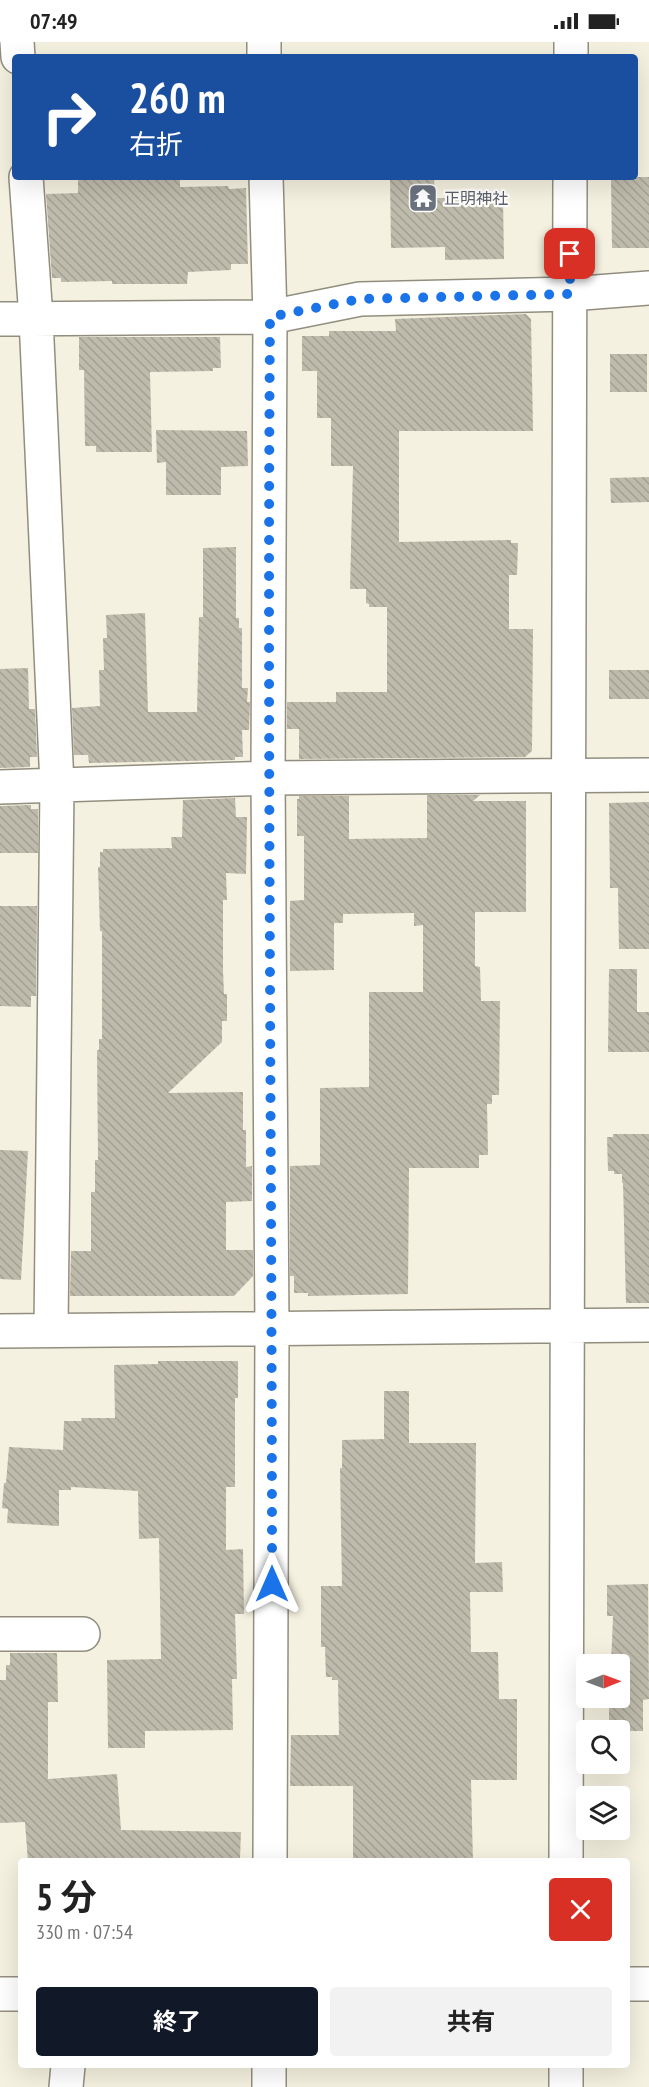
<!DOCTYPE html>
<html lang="ja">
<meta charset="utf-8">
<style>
body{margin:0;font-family:"PT Sans Narrow","Noto Sans JP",sans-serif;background:#f2f2f2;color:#222;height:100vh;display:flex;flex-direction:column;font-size:22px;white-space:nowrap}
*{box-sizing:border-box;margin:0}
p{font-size:20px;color:#767676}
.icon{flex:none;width:33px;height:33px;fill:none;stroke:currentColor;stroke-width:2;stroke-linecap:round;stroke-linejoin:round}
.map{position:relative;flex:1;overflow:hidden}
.drawer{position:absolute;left:18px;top:1816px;width:612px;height:210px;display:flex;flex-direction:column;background:#fff;border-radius:6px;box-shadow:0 6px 24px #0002}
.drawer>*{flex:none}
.banner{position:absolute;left:12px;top:12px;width:626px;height:126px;border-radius:6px;box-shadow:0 6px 24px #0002;background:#1a4fa0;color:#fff;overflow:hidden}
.needle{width:39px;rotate:89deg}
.controls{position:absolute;left:576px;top:1612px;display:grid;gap:12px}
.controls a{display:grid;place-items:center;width:54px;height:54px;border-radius:6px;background:#fff;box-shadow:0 6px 24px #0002;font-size:30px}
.pin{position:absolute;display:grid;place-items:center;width:51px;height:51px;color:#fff;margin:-26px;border-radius:12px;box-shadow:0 3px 9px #0006}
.me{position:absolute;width:66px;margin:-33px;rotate:0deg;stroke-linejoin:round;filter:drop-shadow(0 0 4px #0008)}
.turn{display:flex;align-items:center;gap:21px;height:126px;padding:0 18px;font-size:27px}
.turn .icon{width:78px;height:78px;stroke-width:2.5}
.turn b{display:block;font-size:42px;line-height:51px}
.round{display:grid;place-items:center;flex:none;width:63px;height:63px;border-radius:6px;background:#f2f2f2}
.overview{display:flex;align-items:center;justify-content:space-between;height:102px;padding:0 18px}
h1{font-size:36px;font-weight:700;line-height:45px}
.primary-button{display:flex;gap:12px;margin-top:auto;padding:12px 18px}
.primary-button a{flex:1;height:69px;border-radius:6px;background:#111827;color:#fff;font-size:24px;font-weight:700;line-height:69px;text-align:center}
.primary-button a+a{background:#f2f2f2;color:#222}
.status{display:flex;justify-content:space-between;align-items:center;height:42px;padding:0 30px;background:#fff;direction:ltr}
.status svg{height:16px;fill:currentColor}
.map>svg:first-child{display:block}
.building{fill:url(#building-back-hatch)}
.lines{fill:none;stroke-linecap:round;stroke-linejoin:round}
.minor-casing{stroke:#928e7f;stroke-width:36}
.minor{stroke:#fff;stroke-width:33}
.route{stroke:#1a73e8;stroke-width:10;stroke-dasharray:0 18}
.labels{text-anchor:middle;stroke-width:4.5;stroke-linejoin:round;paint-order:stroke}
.worship-label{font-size:16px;fill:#5b616d;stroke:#fffefb;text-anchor:start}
</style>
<div class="status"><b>07:49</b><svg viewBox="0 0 49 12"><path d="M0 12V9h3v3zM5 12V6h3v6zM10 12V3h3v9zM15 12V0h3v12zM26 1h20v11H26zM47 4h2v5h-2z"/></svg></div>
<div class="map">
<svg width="649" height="2045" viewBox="0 0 649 2045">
<defs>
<pattern id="building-back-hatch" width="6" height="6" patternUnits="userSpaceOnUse" patternTransform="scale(1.5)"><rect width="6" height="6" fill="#bfbbac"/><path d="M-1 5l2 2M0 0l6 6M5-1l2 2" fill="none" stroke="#a3a093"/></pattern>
</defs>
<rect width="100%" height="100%" fill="#f5f1e0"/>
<path class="building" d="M78,135H180V145L228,144L229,147L246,146L248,222H231V228L188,230L187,242H112V239L61,240V236H52L46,152L78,151Z
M434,135L435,156H453V158L503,157L504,217L445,218V205L391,206L390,136Z
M611,135H649V206H612Z
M526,272L531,277L533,389H399V500L511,498V501H518L517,533H509V587H533L532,709L525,715L299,717V687H287V660H336V650H387V565H369V562L366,561V547H350L353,424H331V376H317V329H302V294H329V289H396L395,277Z
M79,295H220L221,326H213V329L150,330L152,410H96V404H85L84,328H79Z
M610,312H647V350H610Z
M156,388L247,389L248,424L221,425V453H166V420L157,421Z
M649,435V460L611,461L610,436Z
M236,505V576H239V586H242V646H248L247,660H250L249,688H242L243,715H235V718L89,721L88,713H74L72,666L100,664L99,628H104L103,596H107L106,573L145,571L148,670H197L199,575H203V506Z
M28,626L29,667H35L37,715H30V725L0,726V627Z
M609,628H649V657H609Z
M427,753H480L473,759H526V870H475V924L480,925L481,959H500L499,1053H492V1062H487L488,1113H479V1126H409L408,1252L308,1254V1251H294V1234H290V1124L320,1123V1046L369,1045V950H423V883L414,884V871L343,872V881H334V928L290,929V859L304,858V794H297V757H299V754H349V797L427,796Z
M235,756L236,775H247L246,832L226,831L227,858H223V928L224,952H227V979H222V1000L168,1051L243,1050V1088H246V1125L252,1124V1159L226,1160V1208H253V1234L234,1254H70L71,1209H91V1150H95V1118H98L97,1008H99V997H102V889H100L98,825H100V810H103V807L172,806L171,795H182L183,758Z
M649,760V907H619L618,846H610L609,761Z
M31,763V767H38V811H0V764Z
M0,864H37L36,954H31V965L0,964Z
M609,927H637V970H649V1010H608Z
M613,1092H649V1261H626L623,1141H622V1132H614V1129H608L607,1095H613Z
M0,1108L28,1109L21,1238L0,1237Z
M158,1319H238V1356H235V1445H226V1508L243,1507L244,1572H235L237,1637H232L233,1688L145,1689V1706H108L107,1618L161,1617L159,1496L139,1497L138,1449L71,1445V1448H59V1484L7,1481L8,1467L2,1466L4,1441H6L9,1405L63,1408L64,1379H82L81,1376H115L114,1323L158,1322Z
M384,1349H409V1401H476L475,1521L502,1520L503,1550H470L471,1610H498L499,1657H517V1738H471L473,1820H353V1744H290L291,1693H339L338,1638H332V1635H326L325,1605H321V1544H342L340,1426H342V1398L384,1397Z
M648,1542L649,1657L643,1658V1689H609V1656H620V1623H611L613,1574H607V1543Z
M10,1611H57L58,1660H48V1737L117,1732L121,1788L241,1790L240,1817L123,1816V1818L108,1820H28L25,1780L0,1781V1638H6V1623H10Z"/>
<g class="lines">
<g class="minor-casing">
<path id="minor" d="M17,0L18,15
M264,0V15
M571,15V0
M26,135L36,276L57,743L51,1288
M266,135L270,275L268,736L272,1286L270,1820
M0,277L270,275L360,257L570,252L649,246
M0,745L268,736L649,733
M0,1289L649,1283
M0,1592H83
M566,1820L570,135
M627,1942H649
M0,1952H21
M66,2045L68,2024
M269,2045V2024
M566,2045V2024"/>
</g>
<use href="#minor" class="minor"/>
</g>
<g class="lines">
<path class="route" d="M272,1542C272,1119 267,697 270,275L360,257L570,252V212"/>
</g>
<defs>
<g id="temple-square" transform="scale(1.5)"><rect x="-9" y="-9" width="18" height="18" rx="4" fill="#6b7280" stroke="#fffefb"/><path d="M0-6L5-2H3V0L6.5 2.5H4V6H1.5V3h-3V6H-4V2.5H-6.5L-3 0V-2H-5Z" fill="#fff"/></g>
</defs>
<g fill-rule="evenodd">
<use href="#temple-square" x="423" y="156"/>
</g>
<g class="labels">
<g class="worship-label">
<text x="444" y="162">正明神社</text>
</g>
</g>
</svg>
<div class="controls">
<a><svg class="needle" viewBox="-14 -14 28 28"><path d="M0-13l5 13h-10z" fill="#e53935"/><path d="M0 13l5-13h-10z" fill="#767676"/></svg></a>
<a><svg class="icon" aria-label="search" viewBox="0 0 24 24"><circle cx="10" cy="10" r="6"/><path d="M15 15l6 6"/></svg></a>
<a><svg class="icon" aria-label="layers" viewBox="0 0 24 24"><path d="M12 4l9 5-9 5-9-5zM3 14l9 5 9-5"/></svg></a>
</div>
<div class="pin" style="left:570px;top:212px;background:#d93025"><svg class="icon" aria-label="arrive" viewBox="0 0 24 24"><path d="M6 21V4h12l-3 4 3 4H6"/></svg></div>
<svg class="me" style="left:272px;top:1542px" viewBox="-20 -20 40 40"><path d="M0-17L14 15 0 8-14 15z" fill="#1a73e8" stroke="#fff" stroke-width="4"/></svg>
<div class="banner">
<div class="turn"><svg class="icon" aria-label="right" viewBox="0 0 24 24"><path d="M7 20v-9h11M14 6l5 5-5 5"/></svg><div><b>260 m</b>右折</div></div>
</div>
<section class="drawer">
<div class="overview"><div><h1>5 分</h1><p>330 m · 07:54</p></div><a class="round" style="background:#d93025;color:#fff"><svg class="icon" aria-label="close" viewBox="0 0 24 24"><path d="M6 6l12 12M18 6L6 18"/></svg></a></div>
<div class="primary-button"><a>終了</a><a>共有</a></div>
</section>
</div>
